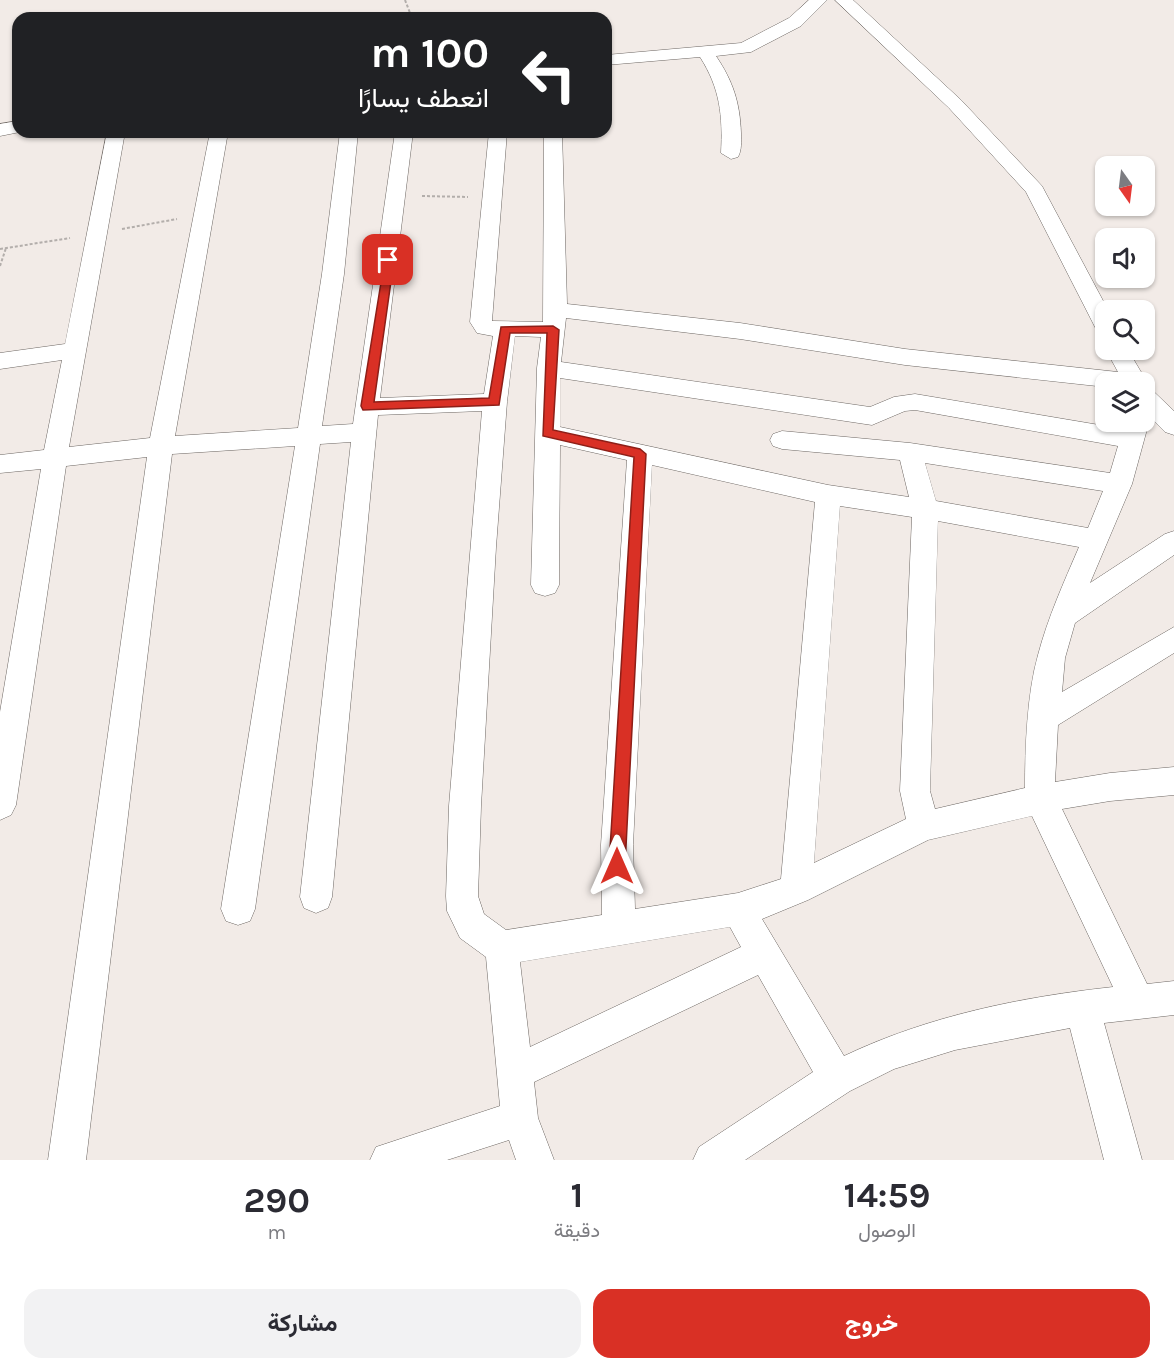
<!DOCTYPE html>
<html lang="ar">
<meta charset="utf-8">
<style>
body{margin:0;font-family:Karla,Vazirmatn,sans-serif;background:#f2f2f3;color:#2b2b33;direction:rtl;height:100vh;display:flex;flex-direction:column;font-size:22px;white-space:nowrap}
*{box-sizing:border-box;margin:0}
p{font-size:20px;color:#7c7c81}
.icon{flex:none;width:33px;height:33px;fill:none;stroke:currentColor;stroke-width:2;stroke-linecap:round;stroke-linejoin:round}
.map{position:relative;height:1160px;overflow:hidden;direction:ltr}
.panel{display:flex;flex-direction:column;background:#fff;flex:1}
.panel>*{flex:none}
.top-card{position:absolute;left:12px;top:12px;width:600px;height:126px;border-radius:18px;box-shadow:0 2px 4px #0004;direction:rtl;background:#202124;color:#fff;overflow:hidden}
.needle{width:39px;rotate:166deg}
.fabs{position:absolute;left:1095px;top:156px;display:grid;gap:12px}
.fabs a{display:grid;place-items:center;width:60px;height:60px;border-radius:12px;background:#fff;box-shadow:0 2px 4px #0004;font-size:30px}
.pin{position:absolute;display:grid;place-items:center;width:51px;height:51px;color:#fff;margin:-26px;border-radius:12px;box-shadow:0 3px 9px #0006}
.me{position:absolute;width:66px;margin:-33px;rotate:0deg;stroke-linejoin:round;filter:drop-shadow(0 0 4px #0008)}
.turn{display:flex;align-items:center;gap:21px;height:126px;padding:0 24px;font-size:27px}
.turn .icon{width:78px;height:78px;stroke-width:2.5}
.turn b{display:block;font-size:42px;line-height:51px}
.eta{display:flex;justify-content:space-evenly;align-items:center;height:102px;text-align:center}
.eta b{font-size:36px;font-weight:700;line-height:42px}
.primary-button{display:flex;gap:12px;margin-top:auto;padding:12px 24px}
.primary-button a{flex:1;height:69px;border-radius:18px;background:#d93025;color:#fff;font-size:24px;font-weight:700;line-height:69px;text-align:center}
.primary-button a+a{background:#f2f2f3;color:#2b2b33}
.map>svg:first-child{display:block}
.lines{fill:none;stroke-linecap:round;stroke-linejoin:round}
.minor-casing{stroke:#6d6763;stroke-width:1}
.path{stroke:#b3aeab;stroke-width:2;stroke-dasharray:3 2;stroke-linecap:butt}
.minor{fill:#fff;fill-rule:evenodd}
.route{fill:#d93025;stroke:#8d1f18;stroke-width:1.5}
</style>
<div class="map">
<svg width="1174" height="1160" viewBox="0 0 1174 1160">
<rect width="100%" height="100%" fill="#f2ebe7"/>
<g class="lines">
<g class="minor-casing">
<path id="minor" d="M809,0H827L801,26L751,52L716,56C733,81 740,103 741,133C741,141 742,150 738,157L731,159L721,153C723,116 720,88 700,57L606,65V55L741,43L789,18Z
M835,0H853L961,100L1042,186L1108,310H1106V334L1098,332L1095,327L1026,192L949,108Z
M18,121V132H20L0,136V124Z
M107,132H125L69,447L150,438L210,132H228L175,436L298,428L322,274L340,132H358L344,274L322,426L353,424L395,132H413L380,398L484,394L493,336L477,333L470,322L489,132H507L492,321L543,322L544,132H562L567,304L740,323L905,349L1118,372L1106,350H1128L1147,382L1144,386V382H1106V387L905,365L740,339L566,318L561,362L870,407L894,397L915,394L1123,429L1125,422H1144L1146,416L1149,422L1132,484L1090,583L1165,534L1174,531V555L1075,623L1065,658L1062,692L1174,627V653L1058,725L1055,782L1110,773L1174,767V795L1110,801L1062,809L1147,984L1174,981V1015L1104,1023L1142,1160H1104L1070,1028L955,1050L894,1069L850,1091L745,1160H693L699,1147L813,1072L758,975L534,1082L538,1118L554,1160H516L509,1140L447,1160H370L376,1147L500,1106L486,957L460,938L447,911L446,896L449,806L482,411L378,415L332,897L328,908L316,913L304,908L300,897L351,442L320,444L255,909L250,921L238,925L226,921L221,909L295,446L172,454L86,1160H48L147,457L66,466L16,805L11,815L0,820V712L41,469L0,473V455L44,450L62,360L0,369V353L65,344ZM515,336L541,337L537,368L531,585L535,593L545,596L555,593L559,585L560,445L627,460L601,845L602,915L506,930L484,914L478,896L481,806L496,547L507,402ZM560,378L872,425L905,411L915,410L1118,446L1110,473L910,443L782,431L773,434L770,440L773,446L782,449L900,460L909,497L828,485L560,427ZM925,463L1103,491L1088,528L936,501ZM652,465L815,502L781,879L738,893L635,909L633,845ZM840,506L912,517L900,791L906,819L814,863ZM938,521L1079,547C1064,582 1048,617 1038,655C1027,693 1025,748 1025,788L935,809L930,791ZM1032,816L1113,987C1021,997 928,1016 844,1056L762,919L808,900L928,840ZM730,927L741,947L530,1047L520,962Z
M1144,388L1152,390L1174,411V435L1165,432L1144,411Z"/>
</g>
<path class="path" d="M405,0L412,18
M422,196L468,197
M122,229L177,219
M0,249L70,238
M0,266L6,248"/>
<use href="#minor" class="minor"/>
</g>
<path class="route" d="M385,258L394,260L374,402L489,398L501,327L553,326L559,330L553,430L640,449L646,454L625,866L623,871L617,874L611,871L609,866L634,457L543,436L547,333H510L499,405L363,410L361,406Z"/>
</svg>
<div class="fabs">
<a><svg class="needle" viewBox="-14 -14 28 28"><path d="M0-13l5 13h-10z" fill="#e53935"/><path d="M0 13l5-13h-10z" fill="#7c7c81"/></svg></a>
<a><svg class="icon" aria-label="sound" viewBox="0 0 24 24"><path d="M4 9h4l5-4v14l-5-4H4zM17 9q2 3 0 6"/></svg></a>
<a><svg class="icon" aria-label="search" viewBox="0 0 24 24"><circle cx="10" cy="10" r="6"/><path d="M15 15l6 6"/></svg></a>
<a><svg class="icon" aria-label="layers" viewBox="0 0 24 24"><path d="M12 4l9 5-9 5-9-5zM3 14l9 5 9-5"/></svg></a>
</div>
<div class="pin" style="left:388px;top:260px;background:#d93025"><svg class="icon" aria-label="arrive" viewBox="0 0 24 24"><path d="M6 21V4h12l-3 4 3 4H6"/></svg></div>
<svg class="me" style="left:617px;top:866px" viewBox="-20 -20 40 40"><path d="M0-17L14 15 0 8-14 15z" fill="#d93025" stroke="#fff" stroke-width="4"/></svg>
<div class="top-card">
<div class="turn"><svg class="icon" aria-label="left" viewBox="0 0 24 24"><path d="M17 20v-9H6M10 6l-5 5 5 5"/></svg><div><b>100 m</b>انعطف يسارًا</div></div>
</div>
</div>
<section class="panel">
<div class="eta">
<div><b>14:59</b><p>الوصول</p></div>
<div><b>1</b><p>دقيقة</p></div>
<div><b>290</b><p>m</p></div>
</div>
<div class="primary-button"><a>خروج</a><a>مشاركة</a></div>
</section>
